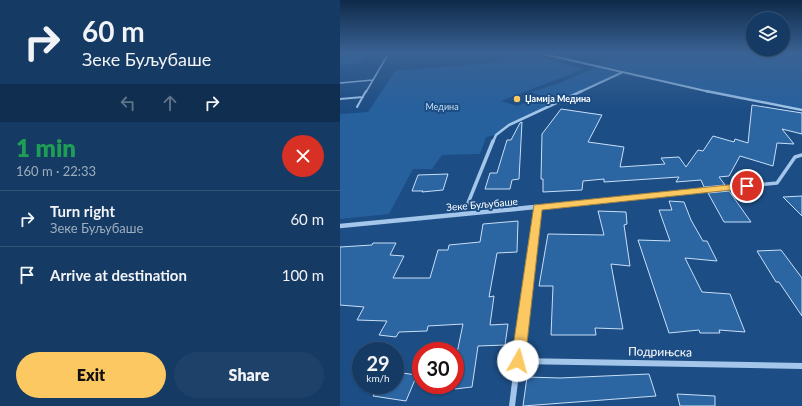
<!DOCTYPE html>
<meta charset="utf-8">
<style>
body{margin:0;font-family:Lato,sans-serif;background:#1e4169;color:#f1f3f6;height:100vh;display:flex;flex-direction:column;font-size:15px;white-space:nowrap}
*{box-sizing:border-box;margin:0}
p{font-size:13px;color:#9dadbe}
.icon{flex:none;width:22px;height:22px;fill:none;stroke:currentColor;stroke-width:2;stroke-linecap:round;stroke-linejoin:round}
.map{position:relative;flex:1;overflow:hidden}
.details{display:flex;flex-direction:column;background:#153a63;width:340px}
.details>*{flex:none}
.hud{background:#153a63;color:#f1f3f6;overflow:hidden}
.buttons{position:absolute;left:406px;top:12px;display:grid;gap:8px}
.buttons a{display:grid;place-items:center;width:44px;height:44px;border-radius:50%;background:#153a63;box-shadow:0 1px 3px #0004,0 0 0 1px #345478;font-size:20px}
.speed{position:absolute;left:12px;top:342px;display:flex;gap:8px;font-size:20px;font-weight:700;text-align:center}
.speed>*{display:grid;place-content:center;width:52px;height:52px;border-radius:50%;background:#153a63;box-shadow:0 1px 3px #0004,0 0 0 1px #345478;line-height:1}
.speed small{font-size:10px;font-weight:400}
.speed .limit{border:6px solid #d22;background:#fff;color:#111}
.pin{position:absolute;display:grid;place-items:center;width:34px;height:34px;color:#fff;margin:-17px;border:2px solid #fff;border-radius:50%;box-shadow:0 1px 4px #0007}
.me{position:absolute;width:44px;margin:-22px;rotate:7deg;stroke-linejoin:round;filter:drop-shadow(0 0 3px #0008)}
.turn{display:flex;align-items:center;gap:14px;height:84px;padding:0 16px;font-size:18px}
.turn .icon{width:52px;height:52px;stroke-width:2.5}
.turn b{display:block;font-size:28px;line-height:34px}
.lanes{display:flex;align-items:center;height:38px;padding:0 16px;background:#0003;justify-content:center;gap:20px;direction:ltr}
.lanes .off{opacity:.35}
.round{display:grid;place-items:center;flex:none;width:42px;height:42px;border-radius:21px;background:#1e4169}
.headline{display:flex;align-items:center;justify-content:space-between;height:68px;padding:0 16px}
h1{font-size:24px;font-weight:800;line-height:30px;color:#1e9e55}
.action{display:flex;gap:8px;margin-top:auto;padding:8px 16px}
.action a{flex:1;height:46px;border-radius:24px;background:#fbc861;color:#111;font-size:16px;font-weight:800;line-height:46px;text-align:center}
.action a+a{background:#1e4169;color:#f1f3f6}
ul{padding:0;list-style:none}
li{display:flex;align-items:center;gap:12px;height:56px;padding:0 16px;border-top:1px solid #345478}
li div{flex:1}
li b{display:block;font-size:15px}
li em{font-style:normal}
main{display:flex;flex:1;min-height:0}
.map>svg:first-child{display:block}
.green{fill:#26609d}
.building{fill:#2b65a2;stroke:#c8dff8}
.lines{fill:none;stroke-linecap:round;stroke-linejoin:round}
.service-far1{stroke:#a3c6ea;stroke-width:1.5}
.service{stroke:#a3c6ea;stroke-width:2}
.minor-far4{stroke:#a3c6ea;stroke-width:2}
.minor-far3{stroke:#a3c6ea;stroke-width:2.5}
.minor-far2{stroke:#a3c6ea;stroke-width:3.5}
.minor-far1{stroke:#a3c6ea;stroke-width:4.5}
.minor{stroke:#a3c6ea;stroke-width:6}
.route{fill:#fbc861;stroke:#a3823f}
.poi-dot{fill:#fbc861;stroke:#1c4d84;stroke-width:1.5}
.labels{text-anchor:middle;stroke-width:4;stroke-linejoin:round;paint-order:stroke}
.far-poi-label{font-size:9px;font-weight:bold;fill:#fff;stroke:#1c4d84;text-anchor:start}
.far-park-label{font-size:9px;fill:#c8dff8;stroke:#1c4d84}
.street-label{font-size:10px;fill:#fff;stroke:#1c4d84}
.near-street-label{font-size:12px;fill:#fff;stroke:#1c4d84}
</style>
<main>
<section class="details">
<div class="hud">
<div class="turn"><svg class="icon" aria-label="right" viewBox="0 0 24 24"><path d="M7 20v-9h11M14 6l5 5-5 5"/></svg><div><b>60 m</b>Зеке Буљубаше</div></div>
<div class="lanes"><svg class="icon off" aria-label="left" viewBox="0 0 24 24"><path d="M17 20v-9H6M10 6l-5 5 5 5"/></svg><svg class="icon off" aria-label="ahead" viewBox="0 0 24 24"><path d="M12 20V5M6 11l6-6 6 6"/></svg><svg class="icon" aria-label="right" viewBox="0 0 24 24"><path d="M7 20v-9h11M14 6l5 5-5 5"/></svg></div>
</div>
<div class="headline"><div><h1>1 min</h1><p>160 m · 22:33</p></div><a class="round" style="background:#d93025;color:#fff"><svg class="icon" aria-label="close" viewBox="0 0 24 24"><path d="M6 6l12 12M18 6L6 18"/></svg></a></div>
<ul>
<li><svg class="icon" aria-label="right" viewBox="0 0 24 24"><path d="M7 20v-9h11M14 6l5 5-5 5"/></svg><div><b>Turn right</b><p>Зеке Буљубаше</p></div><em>60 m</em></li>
<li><svg class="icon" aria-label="arrive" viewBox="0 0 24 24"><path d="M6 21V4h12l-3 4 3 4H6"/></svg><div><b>Arrive at destination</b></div><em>100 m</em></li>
</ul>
<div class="action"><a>Exit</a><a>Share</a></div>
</section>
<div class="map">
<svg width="462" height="406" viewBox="0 0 462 406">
<rect width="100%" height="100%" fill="#1c4d84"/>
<path class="green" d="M29,53L21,63L0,65V54Z
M177,53H185L244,69L161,101L177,106L195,99L213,105L169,125L156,135L146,137L140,154L102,155L92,169H73L49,214L0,219V114L28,112L55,71L151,63Z
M280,53H462V109L384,96L256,64Z
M257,67L280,73L219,102L191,92L219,83Z"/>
<path class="building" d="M412,105L462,113V134L442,129L454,144L437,143L433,166L400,156L389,176L379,177L385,185L364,187L361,180L336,182L339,177L264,182V179L243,181L242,190L203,192V179H201L202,134L221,109L262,115L248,142L284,147L280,167L325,164L321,158L339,157L346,167L358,150L363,151L373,136L394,142L395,139L408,143Z
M182,122L179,179L172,180L170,189H145L150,173H157L167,140H171L180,123Z
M108,174L103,190L82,192L83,191H72L78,175Z
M389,191L411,222H384L368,193Z
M462,196V216L443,197Z
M329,201L344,202L351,220L363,241H367L377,261L345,258L362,292L390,294L405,332L379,330L380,333H360L359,330L329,333L298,240L330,241L319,210H332Z
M258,211L286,212L287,224L284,225L290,266L271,264L283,329L255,328L256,335H211L213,286H199L208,234L264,235Z
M178,221L177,252L157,253L149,297L154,296L150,325L168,324L165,345L138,346L132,387L115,389V353H117L123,324L88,326L87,331L59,332L56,337L39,335L47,321L17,320L24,307L0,305V247L32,245L33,243H56L50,255L64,256L53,278H90L98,250H108L109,245L140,242L143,224Z
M441,250L462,278V316L439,282H436L417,251Z
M55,372L77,375L66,401L33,396L38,385H55Z
M309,374L316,396L183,406L187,377L220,378Z
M337,394L375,396V406H340Z"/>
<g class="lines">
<path class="service-far1" d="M0,83L33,80
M26,92L47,56"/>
<path class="service" d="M0,99L23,97
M17,107L26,91"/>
<path class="minor-far4" d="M199,53L370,92
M240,92L283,72"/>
<path class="minor-far3" d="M366,91L462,110
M153,142L156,135L169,125L242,91"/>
<path class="minor-far2" d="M126,208L153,141
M184,208L437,183L455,157L462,155"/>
<path class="minor-far1" d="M123,214L126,207
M0,226L195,207
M186,294L197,207"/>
<path class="minor" d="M178,361L462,366
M172,406L186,293"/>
</g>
<linearGradient id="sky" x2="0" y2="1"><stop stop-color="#0f2a49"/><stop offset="0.48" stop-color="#3a6294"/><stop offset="1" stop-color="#3a6294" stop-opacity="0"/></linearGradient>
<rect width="462" height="110" fill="url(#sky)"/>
<path class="route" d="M407,183L411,186L410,188L202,210L185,361L183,366L178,368L173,366L171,361L194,205Z"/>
<circle class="poi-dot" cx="177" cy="99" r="4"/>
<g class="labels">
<g class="far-poi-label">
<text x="185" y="102">Џамија Медина</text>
</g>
<g class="far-park-label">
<text x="102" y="110">Медина</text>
</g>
<g class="street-label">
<text transform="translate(142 204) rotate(-5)" y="4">Зеке Буљубаше</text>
</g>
<g class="near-street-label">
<text transform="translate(320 352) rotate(1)" y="4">Подрињска</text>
</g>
</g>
</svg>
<div class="buttons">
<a><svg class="icon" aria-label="layers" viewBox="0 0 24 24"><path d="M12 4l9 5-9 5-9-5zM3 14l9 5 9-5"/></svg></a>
</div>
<div class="speed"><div>29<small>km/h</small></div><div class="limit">30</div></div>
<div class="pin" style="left:407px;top:186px;background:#d93025"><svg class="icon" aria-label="arrive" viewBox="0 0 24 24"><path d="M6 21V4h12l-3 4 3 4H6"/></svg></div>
<svg class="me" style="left:178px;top:361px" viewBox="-20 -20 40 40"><circle r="19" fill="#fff"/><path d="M0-13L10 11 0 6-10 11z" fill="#fbc861"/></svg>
</div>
</main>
